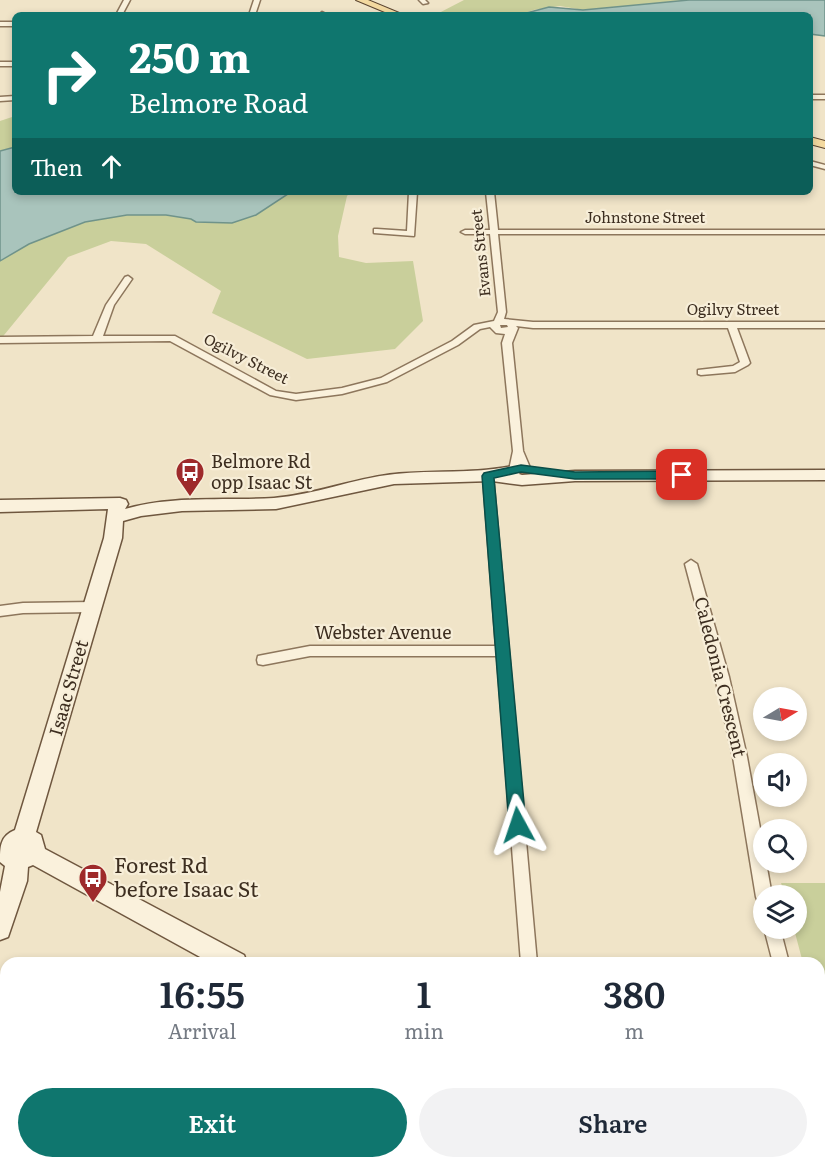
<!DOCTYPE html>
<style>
body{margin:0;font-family:Literata,serif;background:#f2f2f3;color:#1f2937;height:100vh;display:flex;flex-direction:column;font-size:22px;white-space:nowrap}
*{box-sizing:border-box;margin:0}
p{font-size:20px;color:#747a83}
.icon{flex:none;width:33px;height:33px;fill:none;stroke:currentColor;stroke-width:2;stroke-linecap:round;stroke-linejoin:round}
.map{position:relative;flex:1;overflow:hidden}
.sheet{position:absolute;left:0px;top:957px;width:825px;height:212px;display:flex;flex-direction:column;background:#fff;border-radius:18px 18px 0 0;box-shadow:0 3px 9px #0003}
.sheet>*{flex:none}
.hud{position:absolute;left:12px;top:12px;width:801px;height:183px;border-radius:9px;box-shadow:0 3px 9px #0003;background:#0f766e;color:#fff;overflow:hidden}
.needle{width:39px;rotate:80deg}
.buttons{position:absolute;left:753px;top:687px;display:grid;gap:12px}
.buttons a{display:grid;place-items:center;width:54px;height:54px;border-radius:50%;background:#fff;box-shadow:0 3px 9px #0003;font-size:30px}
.pin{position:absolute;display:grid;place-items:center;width:51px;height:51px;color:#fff;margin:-26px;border-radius:12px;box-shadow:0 3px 9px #0006}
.me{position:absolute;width:66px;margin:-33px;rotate:355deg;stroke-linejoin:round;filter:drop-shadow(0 0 4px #0008)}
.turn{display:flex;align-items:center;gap:21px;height:126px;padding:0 18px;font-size:27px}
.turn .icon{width:78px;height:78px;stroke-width:2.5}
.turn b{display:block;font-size:42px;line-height:51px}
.then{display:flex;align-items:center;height:57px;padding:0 18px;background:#0003;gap:12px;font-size:22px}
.eta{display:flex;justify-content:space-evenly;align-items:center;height:102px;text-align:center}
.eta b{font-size:36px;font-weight:600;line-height:42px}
.primary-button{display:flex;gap:12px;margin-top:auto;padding:12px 18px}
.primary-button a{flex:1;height:69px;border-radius:36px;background:#0f766e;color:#fff;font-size:24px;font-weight:600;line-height:69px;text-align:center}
.primary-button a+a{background:#f2f2f3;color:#1f2937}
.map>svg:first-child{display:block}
.green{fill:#c9cf9b}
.water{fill:#a9c4bc;stroke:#6f938a;stroke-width:1.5}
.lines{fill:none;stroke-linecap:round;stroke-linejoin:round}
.street-casing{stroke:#8d765c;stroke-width:3}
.secondary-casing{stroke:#6f573f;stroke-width:3}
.primary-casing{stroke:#5b4430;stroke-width:2}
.street{fill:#faf1dc;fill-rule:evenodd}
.secondary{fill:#faf1dc;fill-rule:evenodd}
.primary{fill:#f3d9a0;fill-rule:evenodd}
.route{fill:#0f766e;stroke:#0a4d48;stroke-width:1.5}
.labels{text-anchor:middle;stroke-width:4.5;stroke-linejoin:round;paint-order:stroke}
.far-street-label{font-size:15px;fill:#3d2e20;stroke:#f7eed8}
.poi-label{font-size:18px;fill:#3d2e20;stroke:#f7eed8;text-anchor:start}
.street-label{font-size:18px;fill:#3d2e20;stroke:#f7eed8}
.near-poi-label{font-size:21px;fill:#3d2e20;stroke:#f7eed8;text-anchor:start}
</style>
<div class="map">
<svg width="825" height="1168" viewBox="0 0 825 1168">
<rect width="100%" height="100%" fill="#f0e4c8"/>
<path class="green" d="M464,0H689L583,10L560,6L533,10L519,15H435Z
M15,116V147L0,151V121Z
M291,192H351L347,196L338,236L339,257L366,263L413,261L423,321L395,349L307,359L212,313L221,291L146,244L111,241L68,257L0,340V261L29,244L85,222L127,215H166L191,219L256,215Z
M781,883H825V990H819V963H803L794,929L796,928V896L785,895Z"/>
<path class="water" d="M689,0H825V36L810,34V15H519L549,7L583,10Z
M15,147V192H291L256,215L232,223L196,222L191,219L166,215H127L85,222L29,244L0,261V151Z"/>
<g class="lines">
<g class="street-casing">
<path id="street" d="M124,0H130L122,15H116Z
M254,0H260L255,15H249Z
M419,0H425L428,3L423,4Z
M322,12L324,13L325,15H319Z
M0,22H15V26H0Z
M0,62H15V66H0Z
M810,95H825V99H810Z
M15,96V100L0,101V97Z
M810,161L825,165V169L810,165Z
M409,192H417L414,236L374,233V229H377L407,231Z
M486,192H494L498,230H825V234H498L506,312L504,319L533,322H825V328H737L750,363L748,365L735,372L701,375L698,374V370L733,366L740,362L728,328H533L516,326L518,328L512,343L523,451L531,470L526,473L522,472L520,468L518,472L514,473L509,470L513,451L502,343L505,334L496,333L490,327L480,329L458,345L387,382L342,394L296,400L270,395L170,341L0,343V337L93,336L106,305L125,277L128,276L132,279L114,305L103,336H175L276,391L296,394L342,388L381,378L452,341L474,325L494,321L498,312L490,234H465L461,232L465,230H490ZM500,325H507L508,327L501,328Z
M488,473L493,476L537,963H521L497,656H310L263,665L258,664L257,660L258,656L263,655L310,646H496L483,476Z
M691,560L697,564L729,677L747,757L764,850V862H766L772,896H764V904L758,902L756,897L733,757L715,677L685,564Z
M93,602L97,604L99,607L97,610L93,612L23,613L0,616V606L23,603Z
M764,928H780L789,963H773Z
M819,998H825V1014H819Z
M819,1080L825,1083V1107L819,1104Z
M537,1162H555L556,1168H538Z"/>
</g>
<g class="secondary-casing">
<path id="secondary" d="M513,466L519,467L521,471L519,474L522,475L575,471L825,470V480L575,481L522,485L492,481L394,484L276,509L182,511L141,516L123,521L122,538L36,832L41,835L45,849L244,955L247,963H211L33,865L28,867L27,881L8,937L0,940V892L5,866L0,862C0,847 0,836 15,830L104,538L108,509L0,512V500L120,498L126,500L128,504L125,509C173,495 224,501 274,498C315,495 354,478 395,474C435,470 474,474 513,466Z
M439,1162H469L471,1168H442Z"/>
</g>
<g class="primary-casing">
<path id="primary" d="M356,0H368L404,15H392Z
M810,137L825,141V148L810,144Z"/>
</g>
<use href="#street" class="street"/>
<use href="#secondary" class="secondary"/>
<use href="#primary" class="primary"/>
</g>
<path class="route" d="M521,465L575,472L682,471L688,475L682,479H575L521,472L494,478L526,825L523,831L518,833L512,831L509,825L482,476L484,473Z"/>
<defs>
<g id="bus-pin" transform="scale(1.5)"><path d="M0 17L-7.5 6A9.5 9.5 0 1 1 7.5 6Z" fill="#9e2a2b" stroke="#f7eed8"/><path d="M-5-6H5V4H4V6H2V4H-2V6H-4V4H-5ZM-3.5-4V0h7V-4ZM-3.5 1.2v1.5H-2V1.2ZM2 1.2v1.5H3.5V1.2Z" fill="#fff"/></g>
</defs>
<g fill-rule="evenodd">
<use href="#bus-pin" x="190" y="472"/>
<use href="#bus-pin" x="93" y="878"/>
</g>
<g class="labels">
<g class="far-street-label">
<text x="645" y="223">Johnstone Street</text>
<text transform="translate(481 253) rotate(-96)" y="5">Evans Street</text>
<text x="733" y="315">Ogilvy Street</text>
<text transform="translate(246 359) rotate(27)" y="5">Ogilvy Street</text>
</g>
<g class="poi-label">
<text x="211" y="468">Belmore Rd<tspan x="211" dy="21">opp Isaac St</tspan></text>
</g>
<g class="street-label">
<text x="383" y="639">Webster Avenue</text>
<text transform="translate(720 677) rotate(76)" y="6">Caledonia Crescent</text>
<text transform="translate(69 688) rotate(-74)" y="6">Isaac Street</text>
</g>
<g class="near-poi-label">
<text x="114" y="873">Forest Rd<tspan x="114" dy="24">before Isaac St</tspan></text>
</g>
</g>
</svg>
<div class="buttons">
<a><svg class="needle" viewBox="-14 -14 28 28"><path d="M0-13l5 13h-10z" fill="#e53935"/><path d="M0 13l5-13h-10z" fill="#747a83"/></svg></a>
<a><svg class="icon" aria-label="sound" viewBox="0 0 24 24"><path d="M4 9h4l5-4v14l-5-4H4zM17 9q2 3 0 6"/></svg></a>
<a><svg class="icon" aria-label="search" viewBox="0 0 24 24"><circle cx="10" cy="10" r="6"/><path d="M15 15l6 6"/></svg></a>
<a><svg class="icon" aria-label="layers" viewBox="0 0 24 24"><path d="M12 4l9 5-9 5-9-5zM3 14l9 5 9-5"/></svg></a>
</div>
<div class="pin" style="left:682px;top:475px;background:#d93025"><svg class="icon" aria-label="arrive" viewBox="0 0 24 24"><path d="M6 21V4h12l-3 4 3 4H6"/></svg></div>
<svg class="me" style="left:518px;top:825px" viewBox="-20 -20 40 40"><path d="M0-17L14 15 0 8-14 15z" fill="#0f766e" stroke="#fff" stroke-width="4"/></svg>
<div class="hud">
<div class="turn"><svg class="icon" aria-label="right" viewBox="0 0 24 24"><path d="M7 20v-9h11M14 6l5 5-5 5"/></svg><div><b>250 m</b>Belmore Road</div></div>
<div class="then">Then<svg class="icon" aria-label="ahead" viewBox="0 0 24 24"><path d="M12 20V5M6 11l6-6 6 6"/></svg></div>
</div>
<section class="sheet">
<div class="eta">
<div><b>16:55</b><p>Arrival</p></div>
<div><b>1</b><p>min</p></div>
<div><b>380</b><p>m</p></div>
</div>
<div class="primary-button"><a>Exit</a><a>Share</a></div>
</section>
</div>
